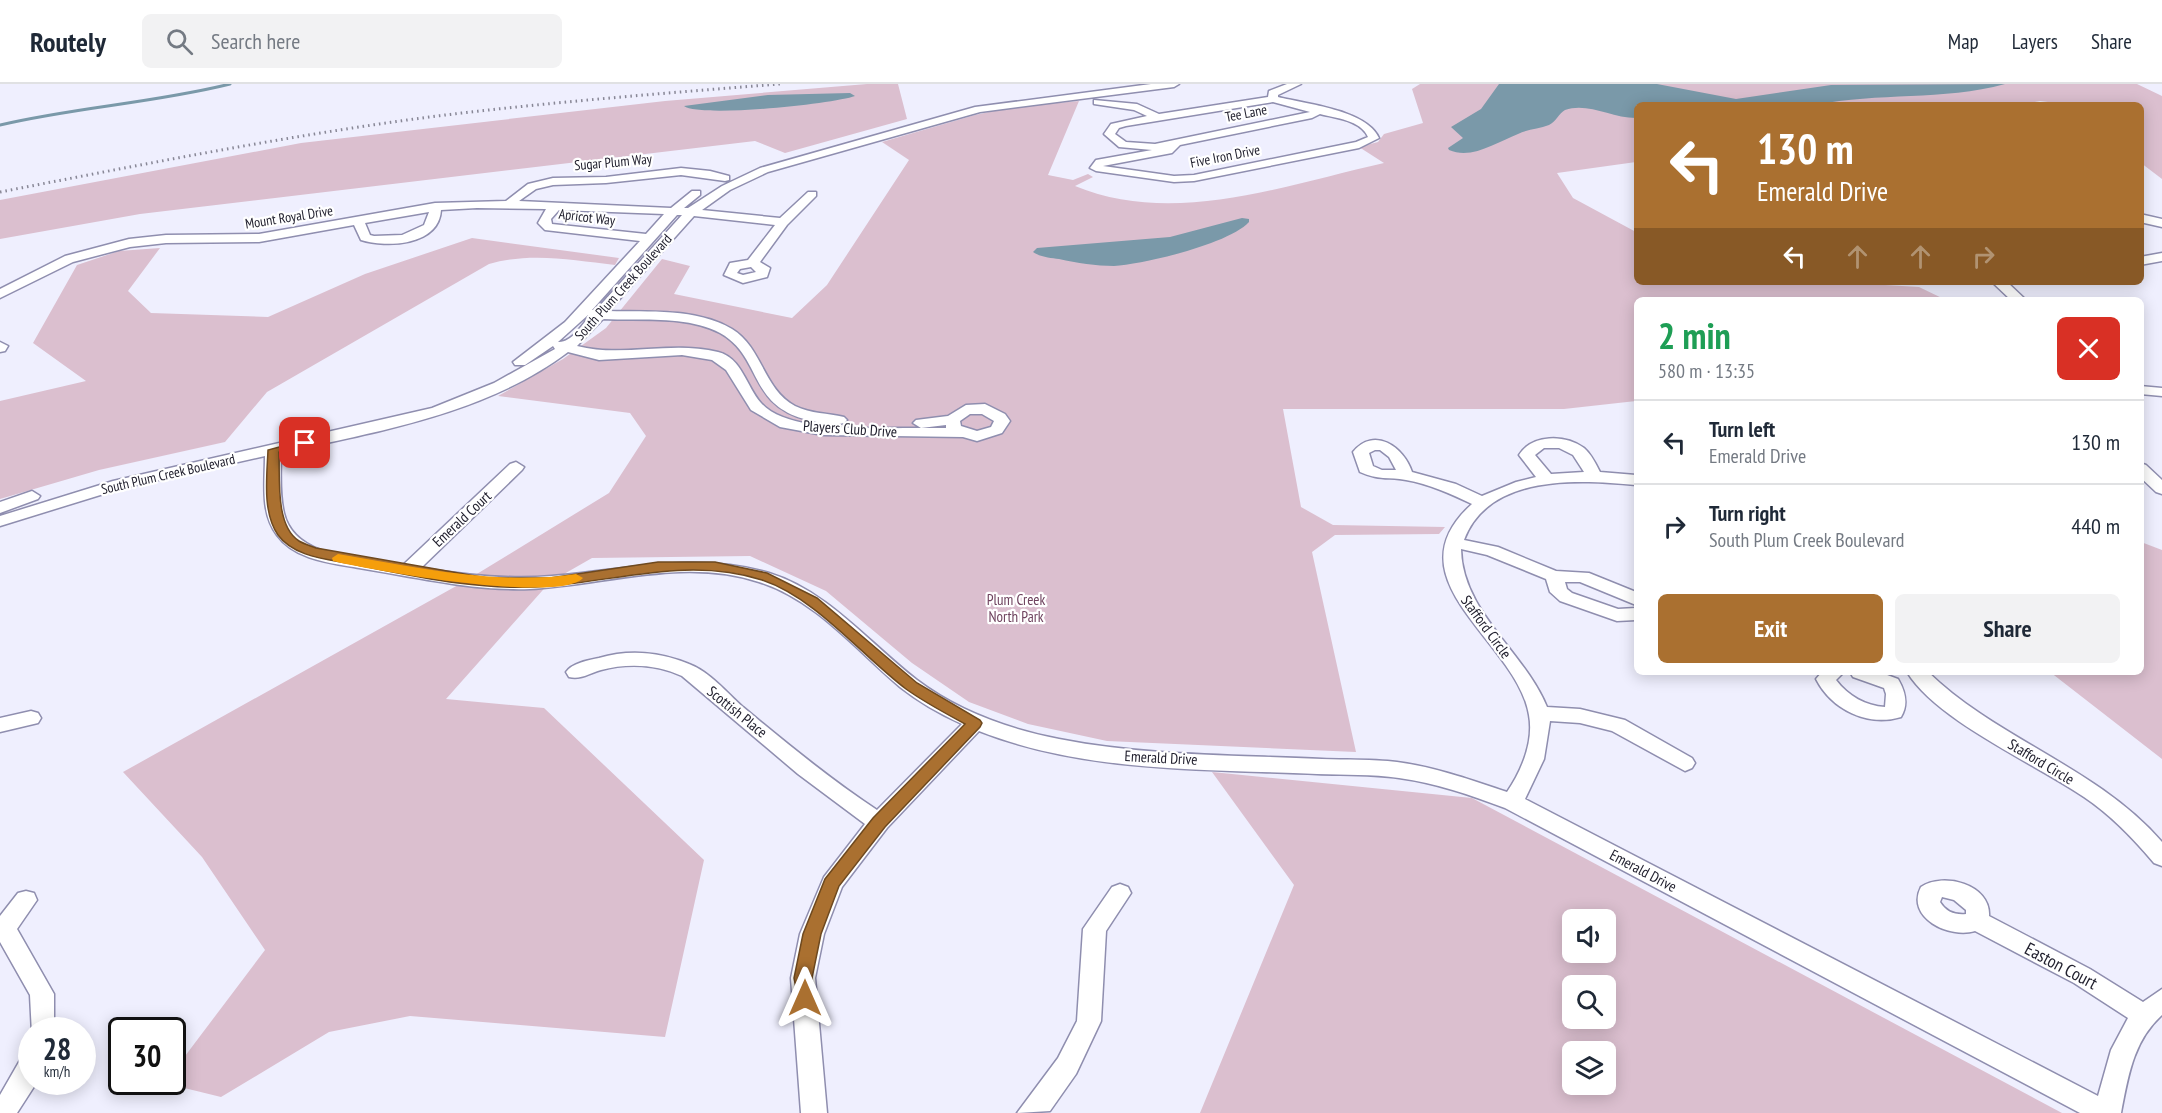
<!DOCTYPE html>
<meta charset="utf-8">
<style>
body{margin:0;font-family:"PT Sans Narrow",sans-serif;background:#f2f2f3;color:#1f2937;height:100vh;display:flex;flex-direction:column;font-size:22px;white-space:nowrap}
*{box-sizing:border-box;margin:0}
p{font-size:20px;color:#747a83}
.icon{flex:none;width:33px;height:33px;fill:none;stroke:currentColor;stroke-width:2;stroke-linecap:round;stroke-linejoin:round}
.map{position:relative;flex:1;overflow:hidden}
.panel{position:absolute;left:1634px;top:213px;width:510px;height:378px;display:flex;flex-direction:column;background:#fff;border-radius:9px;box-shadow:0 3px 15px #0003}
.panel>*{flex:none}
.guide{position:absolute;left:1634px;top:18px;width:510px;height:183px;border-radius:9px;box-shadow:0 3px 15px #0003;background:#aa7030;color:#fff;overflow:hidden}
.tools{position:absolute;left:1562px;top:825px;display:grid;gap:12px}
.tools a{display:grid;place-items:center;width:54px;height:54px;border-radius:9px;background:#fff;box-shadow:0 3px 15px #0003;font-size:30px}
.speed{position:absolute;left:18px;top:933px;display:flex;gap:12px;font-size:30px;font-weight:700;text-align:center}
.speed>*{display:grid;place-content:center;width:78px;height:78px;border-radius:50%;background:#fff;box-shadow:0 3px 15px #0003;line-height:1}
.speed small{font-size:15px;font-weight:400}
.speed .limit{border:3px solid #111;border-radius:9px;background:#fff;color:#111}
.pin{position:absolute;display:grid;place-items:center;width:51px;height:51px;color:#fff;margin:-26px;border-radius:12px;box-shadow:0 3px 9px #0006}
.me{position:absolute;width:66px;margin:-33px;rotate:0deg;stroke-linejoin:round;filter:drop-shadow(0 0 4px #0008)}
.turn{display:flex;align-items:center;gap:21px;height:126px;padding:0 24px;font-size:27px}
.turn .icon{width:78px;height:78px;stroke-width:2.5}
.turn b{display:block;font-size:42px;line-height:51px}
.lanes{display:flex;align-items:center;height:57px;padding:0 24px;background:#0003;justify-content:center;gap:30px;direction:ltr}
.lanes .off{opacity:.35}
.round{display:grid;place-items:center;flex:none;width:63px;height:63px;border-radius:9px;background:#f2f2f3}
.overview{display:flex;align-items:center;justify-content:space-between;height:102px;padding:0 24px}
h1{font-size:36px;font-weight:700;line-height:45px;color:#1e9e55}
.action{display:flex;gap:12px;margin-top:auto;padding:12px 24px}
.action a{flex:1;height:69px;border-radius:9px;background:#aa7030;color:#fff;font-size:24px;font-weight:700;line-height:69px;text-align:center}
.action a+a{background:#f2f2f3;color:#1f2937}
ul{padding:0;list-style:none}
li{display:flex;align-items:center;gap:18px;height:84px;padding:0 24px;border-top:2px solid #e0e1e3}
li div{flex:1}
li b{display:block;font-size:22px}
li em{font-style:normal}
header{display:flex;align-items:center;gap:36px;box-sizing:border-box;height:84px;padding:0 30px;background:#fff;border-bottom:2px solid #e0e1e3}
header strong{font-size:28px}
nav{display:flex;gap:33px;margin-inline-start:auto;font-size:21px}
.search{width:420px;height:54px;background:#f2f2f3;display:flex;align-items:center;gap:15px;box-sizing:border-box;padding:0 21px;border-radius:9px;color:#747a83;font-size:22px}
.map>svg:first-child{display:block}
.green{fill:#dbbfcf;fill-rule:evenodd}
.water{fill:#7a99a9}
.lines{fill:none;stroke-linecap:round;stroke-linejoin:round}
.stream{stroke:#7a99a9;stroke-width:3}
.minor-casing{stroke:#8f8eaf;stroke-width:3}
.minor{fill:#fff;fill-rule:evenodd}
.rail{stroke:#888796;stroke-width:3;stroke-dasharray:1.5 4;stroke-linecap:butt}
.route{fill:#aa7030;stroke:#6e491f;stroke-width:1.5}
.slow{fill:#f59e0b}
.labels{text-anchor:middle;stroke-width:4.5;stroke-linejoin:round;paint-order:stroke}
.far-street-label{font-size:14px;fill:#22212f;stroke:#fff}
.street-label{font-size:15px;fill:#22212f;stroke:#fff}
.park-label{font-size:15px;fill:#6f435f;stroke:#fff}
.near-street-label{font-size:18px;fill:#22212f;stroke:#fff}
</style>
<header>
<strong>Routely</strong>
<div class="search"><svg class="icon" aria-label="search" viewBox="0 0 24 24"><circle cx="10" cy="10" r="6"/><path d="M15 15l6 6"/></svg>Search here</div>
<nav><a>Map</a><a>Layers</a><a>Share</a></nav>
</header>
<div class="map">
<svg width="2162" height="1029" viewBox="0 0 2162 1029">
<rect width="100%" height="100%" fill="#efeffe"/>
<path class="green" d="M867,0H898L907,35L785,69L755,57L140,130L0,155V116L301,59L665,17Z
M1420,0H2137L2162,12V95L2141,79L2140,21H2072L2040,17L2019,21H1636V78L1557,89L1573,114L1636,148V198H1744L1752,200L1834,198L1919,203L1946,216H1636V317L1564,325H1283L1301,423L1333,441L1445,443L1439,450L1335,451L1312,468L1356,668L1107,657L1028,640L969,618L912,579L826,507L750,472L592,474L550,498L446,615L544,624L704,776L665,953L410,932L329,948L221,1013L164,999L172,998L173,988L265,866L202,773L123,688L467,496L609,409L646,352L630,329L498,312L563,275L606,244L662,175L690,182L674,210L792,234L827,201L909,76L882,58L975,31L1012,23L1079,17L1048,91L1073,96L1088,90L1093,93L1075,102C1174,143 1285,101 1384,79L1359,63L1378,58L1384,50L1423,39L1412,5Z
M472,154L619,174L615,181C572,176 531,168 489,180L267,308L225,358L99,386L0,415V317L86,297L33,259L77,181L119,167L160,164L128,207L151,229L268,233L365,190Z
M2141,458L2162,466V675L2050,588H2140Z
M1212,688L1472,714L2062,1029H1200L1294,801ZM1572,836H1605V868H1572ZM1572,902H1605V934H1572ZM1572,968H1605V1000H1572Z"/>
<path class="water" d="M1499,0H1657L1736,15L1831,1L2005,0C1943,17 1878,8 1816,21H1636V34C1611,34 1588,18 1565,26C1559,29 1556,38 1549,41C1539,45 1528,45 1518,50C1497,58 1472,76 1449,66L1448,64L1463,54L1451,43L1481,25Z
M850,9L855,12C833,20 700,34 684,22L768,11Z
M1242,134L1249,135V138C1229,160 1144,180 1114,182C1096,182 1077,179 1059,175C1051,174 1040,173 1033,168L1037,164L1170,153Z"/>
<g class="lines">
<path class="stream" d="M0,41C76,23 154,19 230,0"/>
<g class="minor-casing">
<path id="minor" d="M1151,0H1179L1174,3L980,28L768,88L730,106L702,126L780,134L808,108H816V112L787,141L760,178L770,184L767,193L743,199L724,191L730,179L748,176L775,141L694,132L609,227C648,228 697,224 732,245C762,263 764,306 795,322C811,330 828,329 844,333L847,336L844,339C833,342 820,339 808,336C747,321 763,273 720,249C686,231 640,237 603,235L577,262C623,274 671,256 718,268C742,274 746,302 761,319C789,351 881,343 921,344L913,339L916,336L948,332L966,321L985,320L1005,330L1010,337L1002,349L977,357L963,353L823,351L780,343L751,326L726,286L712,276L682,271L599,276L568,268C486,330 378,347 281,369C281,388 279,409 284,429C295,476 365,474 403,481L510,380L516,378L524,383L522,386L421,484C464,491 508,496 552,492C626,486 696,467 769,489C828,507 869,559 917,596C958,627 1008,645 1059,655C1145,672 1234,671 1322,675C1347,676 1372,675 1397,678C1435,683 1471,696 1507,708C1522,686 1534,657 1529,631C1517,557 1387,496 1472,420C1451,410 1429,400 1406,396C1389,393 1377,396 1360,388L1353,368C1374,342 1404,363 1412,388L1456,400L1482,412L1516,398L1536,393L1519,371C1532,350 1565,350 1584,364C1591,370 1596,380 1600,388L1636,391V401C1580,396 1489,389 1464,456L1498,463L1556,487L1589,489L1636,508V521L1580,498H1565L1567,505L1572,509L1618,525L1636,524V536L1617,537L1560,517L1550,508L1546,495L1487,471L1461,465C1462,528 1524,567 1547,623L1580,625L1625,636L1692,674L1695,679L1692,684L1685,687L1612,647L1580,639L1550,637L1544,675L1525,715L2098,1012L2111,966L2128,934L2074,899L1975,847C1950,855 1905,834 1921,803C1943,788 1991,800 1989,832L2090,885L2143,918L2162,905V931C2133,957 2128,993 2121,1029H2080L1505,724C1470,711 1436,699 1399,694C1372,690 1344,691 1317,690C1205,685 1086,689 979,647L887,744L842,803L824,850L815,894L827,1029H801L791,894L800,850L824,793L865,740L798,690L682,592C657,580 627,579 601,586C590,589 581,596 569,593L566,588C572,579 589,576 599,574C629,565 661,568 689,580C710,588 726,608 743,623C786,659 830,695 877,726L962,640C940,630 919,618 900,603C856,566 816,516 759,498C684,473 605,501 530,505C472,507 415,493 359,484C331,479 295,476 277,451C260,429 265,398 265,372L123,404L0,442V432L113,397L432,324L494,299L555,265L553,262L525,281H515L513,278L565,238L640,157L545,146L538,139L546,125L477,124L441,126C439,162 386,164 361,156L354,141L259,158L166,159L130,163L73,178L0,214V205L65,172L129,155L166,151L259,150L435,119L506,117L528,100L553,94L606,93L681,84L710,87L729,92V96L725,97L681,91L606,99L553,101L536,105L519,117L671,124L692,107H700V111L684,124H688L722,102L760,84L975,23ZM559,126L664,130L646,150L552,140L551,135ZM429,128L424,141L402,151L374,152L370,151L365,139ZM677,131H682L596,226H592ZM751,183L756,188L743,191L737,189L740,185ZM588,231L589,233C581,242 571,259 558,258ZM970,330H982L994,337L991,343L977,347L961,342L960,337ZM946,341V344H921ZM1559,364L1573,371L1584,388L1551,390L1535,371L1544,364ZM1375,366H1380L1389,373L1396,386H1382L1373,382L1369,369ZM1942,813L1954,816L1966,826V830C1955,831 1946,828 1940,818Z
M1287,0H1301L1278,11V13C1306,20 1367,26 1379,54L1359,64L1194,97L1174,98L1096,87L1090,84L1096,76L1152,66L1119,63L1104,50L1111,40L1147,32L1134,26L1094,20V16L1137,20L1159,30L1268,13L1269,7ZM1273,18L1310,28L1155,60L1126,58L1115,50L1119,44L1126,42ZM1320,30C1335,34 1361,36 1368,53L1356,58L1194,91L1174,92L1103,82L1172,69L1180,61L1312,34Z
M2140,130L2162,135V143L2140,138Z
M2162,169V177L2140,181V173Z
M1992,198H2007L2026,216H2011Z
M0,258L8,262L5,267L0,268Z
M2140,302L2162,304V312L2140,310Z
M2140,379L2146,381L2162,396V410L2156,408L2140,393Z
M32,407L40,412L38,415L0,429V418Z
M1822,588H1844L1836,596C1848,612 1866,622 1885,623L1886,610L1884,604L1853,593L1850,588H1879L1898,595C1905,607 1909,620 1901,633C1868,643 1832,626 1816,595Z
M1907,588H1928C1998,656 2097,683 2162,758V782L2154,779C2133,754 2111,731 2084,713C2036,680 1937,637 1907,588Z
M31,627L38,629L41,634L38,639L0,648V634Z
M1120,800L1128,803L1131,809L1106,847L1101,937L1076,990L1050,1027L1017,1029L1058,974L1077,937L1083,845L1112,803Z
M26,807L34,809L37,816L17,845L54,910V946H32V950L30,911L0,858V832L18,809Z
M32,968V998H37L17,1029H0V1011L23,971Z"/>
</g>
<use href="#minor" class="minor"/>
<path class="rail" d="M0,108C145,80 290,51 437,32C551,18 666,9 780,0"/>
</g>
<path class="route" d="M305,356L309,357V362L279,368C280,393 275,442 299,457C304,460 311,462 316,464L487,494H550L658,478H715L767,489L817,514L917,599L980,636L982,639L980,643L885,743L839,802L821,850L812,894L814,914L812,920L805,922L799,920L794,894L803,850L825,795L873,734L965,640C945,629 924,618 906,605C861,571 816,514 762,496C690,473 621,496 550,502C484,508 417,493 352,480C327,475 294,473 278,451C262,428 267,392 268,366Z"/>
<path class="slow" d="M338,470C417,483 496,502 576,490L583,494C559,520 370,486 333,477L332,474Z"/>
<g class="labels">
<g class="far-street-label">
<text transform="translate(1246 29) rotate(-11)" y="5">Tee Lane</text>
<text transform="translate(1225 72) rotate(-11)" y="5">Five Iron Drive</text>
<text transform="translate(613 78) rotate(-5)" y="5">Sugar Plum Way</text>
<text transform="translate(289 133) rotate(-9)" y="5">Mount Royal Drive</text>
<text transform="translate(587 133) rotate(7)" y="5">Apricot Way</text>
<text transform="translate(623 203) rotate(-48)" y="5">South Plum Creek Boulevard</text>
<text transform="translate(168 390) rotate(-13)" y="5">South Plum Creek Boulevard</text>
</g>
<g class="street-label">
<text transform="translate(850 345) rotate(4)" y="5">Players Club Drive</text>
<text transform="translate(462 435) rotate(-43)" y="5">Emerald Court</text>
<text transform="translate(1486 543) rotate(54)" y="5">Stafford Circle</text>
<text transform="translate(737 628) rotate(39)" y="5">Scottish Place</text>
<text transform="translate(1161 674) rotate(3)" y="5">Emerald Drive</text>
<text transform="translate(2041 678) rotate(31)" y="5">Stafford Circle</text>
<text transform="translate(1643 787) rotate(28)" y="5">Emerald Drive</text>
</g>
<g class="park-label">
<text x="1016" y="521">Plum Creek<tspan x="1016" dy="17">North Park</tspan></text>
</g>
<g class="near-street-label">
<text transform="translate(2061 882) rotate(28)" y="6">Easton Court</text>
</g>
</g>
</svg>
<div class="tools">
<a><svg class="icon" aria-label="sound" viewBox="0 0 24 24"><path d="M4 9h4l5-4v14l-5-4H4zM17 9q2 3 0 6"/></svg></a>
<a><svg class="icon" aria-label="search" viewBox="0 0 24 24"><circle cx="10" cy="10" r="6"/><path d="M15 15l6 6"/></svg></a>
<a><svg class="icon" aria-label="layers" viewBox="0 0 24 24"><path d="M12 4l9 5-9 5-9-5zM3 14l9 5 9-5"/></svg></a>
</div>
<div class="speed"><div>28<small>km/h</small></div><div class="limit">30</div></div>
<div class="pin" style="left:305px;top:359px;background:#d93025"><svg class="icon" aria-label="arrive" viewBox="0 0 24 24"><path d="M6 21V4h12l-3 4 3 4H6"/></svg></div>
<svg class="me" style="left:805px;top:914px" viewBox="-20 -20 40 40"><path d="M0-17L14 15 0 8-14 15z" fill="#aa7030" stroke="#fff" stroke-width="4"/></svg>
<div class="guide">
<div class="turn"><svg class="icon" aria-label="left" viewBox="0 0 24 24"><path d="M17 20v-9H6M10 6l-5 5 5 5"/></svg><div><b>130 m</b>Emerald Drive</div></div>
<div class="lanes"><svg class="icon" aria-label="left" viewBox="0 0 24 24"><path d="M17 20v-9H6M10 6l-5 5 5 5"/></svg><svg class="icon off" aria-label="ahead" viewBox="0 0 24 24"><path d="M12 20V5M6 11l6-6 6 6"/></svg><svg class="icon off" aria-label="ahead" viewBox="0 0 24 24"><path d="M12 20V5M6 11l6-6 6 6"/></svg><svg class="icon off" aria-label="right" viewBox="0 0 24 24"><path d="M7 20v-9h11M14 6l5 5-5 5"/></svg></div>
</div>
<section class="panel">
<div class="overview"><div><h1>2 min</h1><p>580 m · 13:35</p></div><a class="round" style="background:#d93025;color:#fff"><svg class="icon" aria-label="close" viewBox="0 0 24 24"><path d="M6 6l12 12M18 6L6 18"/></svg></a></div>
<ul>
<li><svg class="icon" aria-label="left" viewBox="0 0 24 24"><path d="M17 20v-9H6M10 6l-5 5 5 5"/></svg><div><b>Turn left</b><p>Emerald Drive</p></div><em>130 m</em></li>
<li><svg class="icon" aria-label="right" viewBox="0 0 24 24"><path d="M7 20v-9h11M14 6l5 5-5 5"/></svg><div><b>Turn right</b><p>South Plum Creek Boulevard</p></div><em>440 m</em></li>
</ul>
<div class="action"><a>Exit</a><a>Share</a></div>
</section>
</div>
